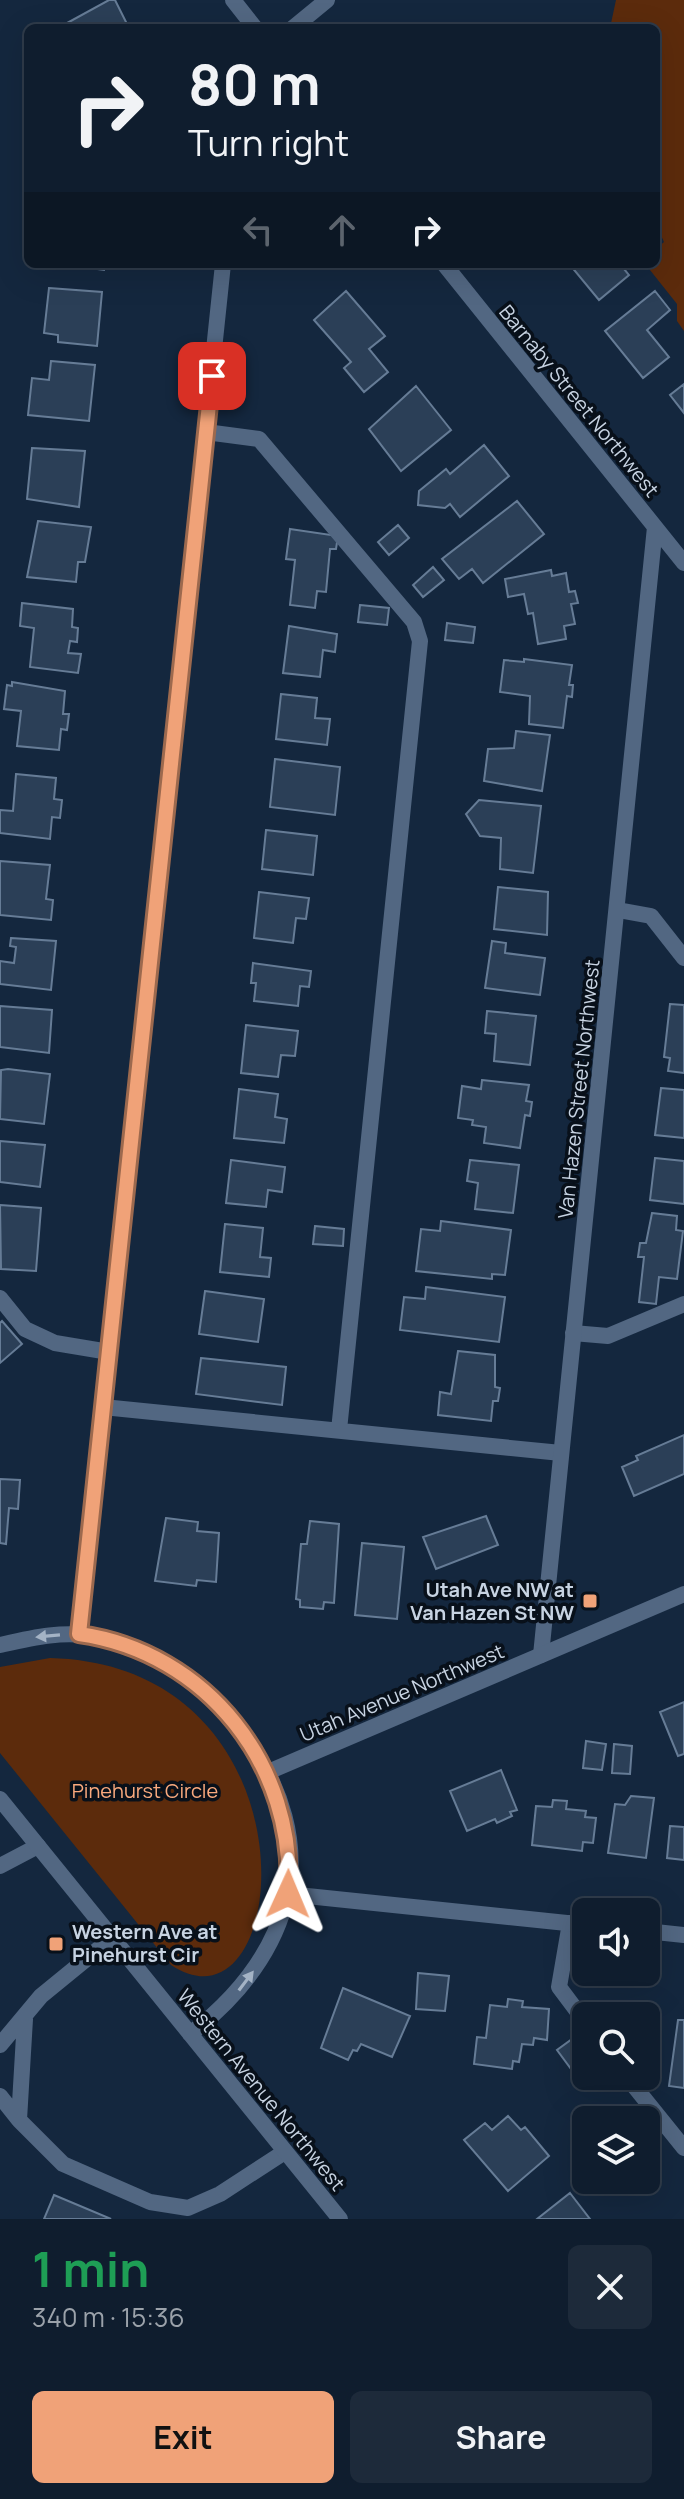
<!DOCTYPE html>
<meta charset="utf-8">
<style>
body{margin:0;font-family:Manrope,sans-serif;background:#1d2a3a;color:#f1f3f6;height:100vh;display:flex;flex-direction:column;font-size:30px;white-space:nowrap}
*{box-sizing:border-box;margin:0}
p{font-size:26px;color:#9ba2aa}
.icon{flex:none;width:44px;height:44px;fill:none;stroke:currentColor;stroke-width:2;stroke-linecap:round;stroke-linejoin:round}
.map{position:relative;height:2219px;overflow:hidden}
.sheet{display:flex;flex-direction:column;background:#0f1d2e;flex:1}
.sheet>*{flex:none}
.banner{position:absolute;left:24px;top:24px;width:636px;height:244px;border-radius:12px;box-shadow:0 8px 32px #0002,0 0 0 2px #2f3b4a;background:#0f1d2e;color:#f1f3f6;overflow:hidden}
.controls{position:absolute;left:572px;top:1898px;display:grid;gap:16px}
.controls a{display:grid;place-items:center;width:88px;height:88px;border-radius:12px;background:#0f1d2e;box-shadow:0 8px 32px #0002,0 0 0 2px #2f3b4a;font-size:40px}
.pin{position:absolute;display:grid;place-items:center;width:68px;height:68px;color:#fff;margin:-34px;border-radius:16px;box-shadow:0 4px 12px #0006}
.me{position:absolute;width:88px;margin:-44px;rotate:1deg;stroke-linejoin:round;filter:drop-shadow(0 0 6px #0008)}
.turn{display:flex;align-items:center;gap:28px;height:168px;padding:0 32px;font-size:36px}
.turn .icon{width:104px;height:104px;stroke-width:2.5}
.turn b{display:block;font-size:56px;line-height:68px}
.lanes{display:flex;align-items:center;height:76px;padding:0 32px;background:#0003;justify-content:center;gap:40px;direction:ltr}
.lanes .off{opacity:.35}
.round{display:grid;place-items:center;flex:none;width:84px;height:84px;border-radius:12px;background:#1d2a3a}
.overview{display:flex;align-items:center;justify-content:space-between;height:136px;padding:0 32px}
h1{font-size:48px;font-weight:700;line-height:60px;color:#1e9e55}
.button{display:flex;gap:16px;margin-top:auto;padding:16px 32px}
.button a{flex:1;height:92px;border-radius:12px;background:#f0a278;color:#111;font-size:32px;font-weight:700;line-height:92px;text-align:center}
.button a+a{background:#1d2a3a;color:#f1f3f6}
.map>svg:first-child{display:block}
.green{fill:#5c2b0c}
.building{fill:#2b3f57;stroke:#667c96;stroke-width:2}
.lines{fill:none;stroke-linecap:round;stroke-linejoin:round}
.service{stroke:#526782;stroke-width:16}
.minor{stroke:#526782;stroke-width:16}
.tertiary{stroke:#526782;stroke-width:16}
.oneway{fill:#a4b3c5}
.route-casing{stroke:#9c694e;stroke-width:20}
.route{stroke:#f0a278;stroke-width:14}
.poi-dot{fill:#f0a278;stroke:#08101a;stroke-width:3}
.labels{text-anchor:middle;stroke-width:7;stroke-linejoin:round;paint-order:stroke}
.street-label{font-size:20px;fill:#c7d3e2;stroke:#08101a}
.poi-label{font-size:20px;font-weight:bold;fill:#c7d3e2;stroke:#08101a;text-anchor:end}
.park-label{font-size:20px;fill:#faaa7e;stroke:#08101a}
</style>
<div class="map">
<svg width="684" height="2219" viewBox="0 0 684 2219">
<rect width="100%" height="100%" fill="#14273e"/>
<path class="green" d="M616,0H684V331L677,321V304L646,265L656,264V249L664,242L656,224V28H610Z
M50,1658C325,1665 293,2046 171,1965L0,1753V1667Z"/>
<path class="building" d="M109,0H115L129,28H58Z
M59,264H105L104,270Z
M620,264L629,275L599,300L570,265Z
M49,288L102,292L97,346L58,342V335L44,333Z
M346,291L385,336L369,349L388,372L364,392L344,368L351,362L314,320Z
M655,291L670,310L647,330L669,357L643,378L605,331Z
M51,361L95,365L89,421L28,415L32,378L49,380Z
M684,384V413L670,395Z
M416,386L451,430L401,471L369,429Z
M484,445L509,476L460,517L450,504L445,508L418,505L419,491L446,469L450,474Z
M32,448L85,451L79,507L27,499Z
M517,501L544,534L483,583L472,569L459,579L442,559Z
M38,521L91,527L85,562H78L76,582L27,577Z
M398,525L409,538L389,555L378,542Z
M290,529L338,536L336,549H330L326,592L317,591L315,608L290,605L295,560L286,559Z
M433,567L444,580L423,597L413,585Z
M551,570L552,576L566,573L569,592L575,591L578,603L571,604L575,624L564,626L566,639L538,644L533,613L528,614L524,594L508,597L505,579Z
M22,603L73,609L72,627L78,628L77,642L70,641L68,653L81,654L78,673L30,667L34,628L20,626Z
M360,605L389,608L387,625L358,622Z
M447,623L475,627L473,643L445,640Z
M289,626L337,634L335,652L323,650L320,677L283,673Z
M524,659L572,665L569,685H573L572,697L567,696L563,728L529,724L530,696L500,692L504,660L524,662Z
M12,682L65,691L63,714H69L67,730L61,729L59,750L17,746L21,711L4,709L7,685L12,686Z
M281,694L317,698L315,718L330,719L327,745L276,739Z
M516,731L550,735L542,791L484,781L488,749L514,748Z
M275,759L340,767L335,815L270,807Z
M16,774L56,778L54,799L62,800L60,818L52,817L50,839L0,833V810L13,811Z
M479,800L541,806L533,873L500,869L501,838L480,836L466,814Z
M266,830L317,836L313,875L262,869Z
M0,861L50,865L46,899L53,900L51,920L0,915Z
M498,887L548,892L547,935L494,929Z
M259,892L309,898L306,919L296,918L293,943L254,938Z
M11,938L56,941L51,990L0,984V961L14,963L16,947L10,946Z
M492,941L506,943L505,953L545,958L540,995L485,988Z
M253,963L311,971L309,987L300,986L298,1006L254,1001L256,983H251Z
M670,1004L684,1005V1073L668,1071L670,1058L664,1057Z
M0,1006L52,1010L49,1053L0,1047Z
M487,1011L536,1016L530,1065L494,1061L496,1034L485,1033Z
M246,1025L298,1031L295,1056L281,1055L278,1077L241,1073Z
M8,1069L50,1074L44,1124L0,1119L1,1070Z
M482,1080L529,1085L526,1101L532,1102L530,1116L525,1115L520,1148L484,1143L486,1127L472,1125L473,1120L458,1118L462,1086L481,1089Z
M661,1088L684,1090V1138L655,1135Z
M239,1089L278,1094L275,1117L287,1119L284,1143L234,1138Z
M0,1141L45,1145L40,1187L0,1182Z
M655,1158L684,1161V1204L650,1200Z
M231,1160L285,1167L282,1192L268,1190L266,1207L226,1203Z
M470,1160L519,1165L513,1213L475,1209L478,1183L467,1181Z
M0,1205L41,1208L36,1271L1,1269Z
M652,1213L677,1216L676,1230L683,1231L677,1279L659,1277L656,1304L639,1302L644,1257H638L640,1243H646Z
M441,1221L511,1230L505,1275L492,1274V1279L416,1271L421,1229L440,1231Z
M225,1224L263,1228L260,1257L271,1258L269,1277L220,1272Z
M315,1226L344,1229L343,1246L313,1244Z
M426,1287L505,1297L499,1342L400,1330L404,1297L425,1299Z
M205,1291L264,1299L258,1342L199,1334Z
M2,1321L22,1344L0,1363V1323Z
M458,1351L495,1355V1387L500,1388L498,1401H493L491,1421L438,1415L440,1392L451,1394Z
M201,1358L286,1367L282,1405L196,1394Z
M684,1435V1474L634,1496L622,1467L638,1460L636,1456Z
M0,1479L20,1480L18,1509L9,1508L6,1544L0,1543Z
M486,1516L498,1545L436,1569L423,1537Z
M166,1518L198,1522L197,1531L219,1533L216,1582L197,1580L196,1586L155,1581Z
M310,1521L339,1524L334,1603L324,1602L323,1609L300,1607V1600L296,1599L301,1544H307Z
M362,1543L404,1547L397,1619L355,1615Z
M684,1702V1754L678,1756L660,1712Z
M586,1741L606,1744L602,1770L583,1768Z
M614,1744L632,1746L630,1774L612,1773Z
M501,1770L517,1810L510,1812L512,1816L497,1823L495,1819L467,1831L450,1791Z
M631,1796L654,1798L646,1858L608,1853L615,1804L625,1805Z
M553,1800L567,1801L566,1809L586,1811L585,1817L596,1818L593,1843L583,1842L582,1851L532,1845L536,1806L552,1807Z
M670,1826L684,1827V1860L667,1858Z
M418,1973L449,1976L445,2011L416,2009Z
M343,1988L410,2016L392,2057L361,2044L357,2051L353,2050L348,2060L321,2048Z
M508,1999L523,2001L522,2007L549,2009L547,2040L534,2038L533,2045L522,2044L519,2062L513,2061L512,2069L474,2064L477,2037L486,2038L490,2005L507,2007Z
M678,2020H684V2088L669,2086Z
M579,2034L586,2043V2064L574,2073L557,2050Z
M630,2106L640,2120H610Z
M508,2116L521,2130L525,2127L549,2156L508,2191L464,2140L485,2123L492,2130Z
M570,2193L590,2219H537Z
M54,2195L111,2219H44Z"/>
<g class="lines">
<path class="service" d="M206,432L259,439L414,622L420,641L339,1430
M618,910L651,916L684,958
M0,1298L25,1329L55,1343L109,1352
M573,1333L608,1336L684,1304
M103,1407L561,1453
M0,1866L38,1846
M570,1923L559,1987L586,2023
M25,2019L19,2120L63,2164L150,2202L188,2208L220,2194L283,2153
M0,2045L41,1996L112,1938
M626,2076L684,2148
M0,2096L19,2120"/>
<path class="minor" d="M233,0L255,28
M293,28L327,0
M444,264L684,563
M79,1634L223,264
M541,1655L655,527
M288,1894L586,1925
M646,1931L684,1935"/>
<path class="tertiary" d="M0,1645C31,1638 64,1630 96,1637C206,1659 317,1787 285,1904C270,1959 234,2000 190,2034
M268,1772L684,1594
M0,1799L340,2219"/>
</g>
<defs><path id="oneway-solid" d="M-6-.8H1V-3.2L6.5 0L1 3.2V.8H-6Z" transform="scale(2)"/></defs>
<g class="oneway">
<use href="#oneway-solid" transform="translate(48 1636) rotate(175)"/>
<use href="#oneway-solid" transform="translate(246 1981) rotate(-53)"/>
</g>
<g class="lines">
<g class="route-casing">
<path id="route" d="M212,376L79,1634C207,1652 297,1767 288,1894"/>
</g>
<use href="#route" class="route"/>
</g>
<g class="poi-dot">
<rect x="582" y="1593" width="16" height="16" rx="4"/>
<rect x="48" y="1936" width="16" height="16" rx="4"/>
</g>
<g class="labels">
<g class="street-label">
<text transform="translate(579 401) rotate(51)" y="7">Barnaby Street Northwest</text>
<text transform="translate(579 1089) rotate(-84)" y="7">Van Hazen Street Northwest</text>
<text transform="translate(402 1693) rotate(-23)" y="7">Utah Avenue Northwest</text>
<text transform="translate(261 2090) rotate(51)" y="7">Western Avenue Northwest</text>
</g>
<g class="poi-label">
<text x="574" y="1597">Utah Ave NW at<tspan x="574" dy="23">Van Hazen St NW</tspan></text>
<text x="72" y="1939" text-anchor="start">Western Ave at<tspan x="72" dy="23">Pinehurst Cir</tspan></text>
</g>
<g class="park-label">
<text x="145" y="1798">Pinehurst Circle</text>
</g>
</g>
</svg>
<div class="controls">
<a><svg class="icon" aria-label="sound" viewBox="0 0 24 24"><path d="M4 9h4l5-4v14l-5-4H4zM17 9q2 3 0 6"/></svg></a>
<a><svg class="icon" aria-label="search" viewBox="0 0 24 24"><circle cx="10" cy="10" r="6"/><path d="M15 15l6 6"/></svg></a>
<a><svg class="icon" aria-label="layers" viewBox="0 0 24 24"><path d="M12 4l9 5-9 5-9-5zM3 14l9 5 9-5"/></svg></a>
</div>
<div class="pin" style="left:212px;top:376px;background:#d93025"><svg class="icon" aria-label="arrive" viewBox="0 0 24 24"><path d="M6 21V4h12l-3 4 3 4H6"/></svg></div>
<svg class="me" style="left:288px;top:1894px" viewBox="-20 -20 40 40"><path d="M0-17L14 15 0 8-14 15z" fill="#f0a278" stroke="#fff" stroke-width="4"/></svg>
<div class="banner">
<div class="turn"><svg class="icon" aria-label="right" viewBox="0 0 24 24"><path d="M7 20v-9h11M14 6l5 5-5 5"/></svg><div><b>80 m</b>Turn right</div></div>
<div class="lanes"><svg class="icon off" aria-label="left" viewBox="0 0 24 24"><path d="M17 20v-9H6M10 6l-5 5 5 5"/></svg><svg class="icon off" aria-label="ahead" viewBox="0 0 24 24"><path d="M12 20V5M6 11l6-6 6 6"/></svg><svg class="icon" aria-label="right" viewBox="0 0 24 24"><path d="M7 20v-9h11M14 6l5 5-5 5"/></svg></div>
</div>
</div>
<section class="sheet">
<div class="overview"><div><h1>1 min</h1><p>340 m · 15:36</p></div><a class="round"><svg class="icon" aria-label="close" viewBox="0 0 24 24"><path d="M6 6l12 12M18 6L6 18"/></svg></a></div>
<div class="button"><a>Exit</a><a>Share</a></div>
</section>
